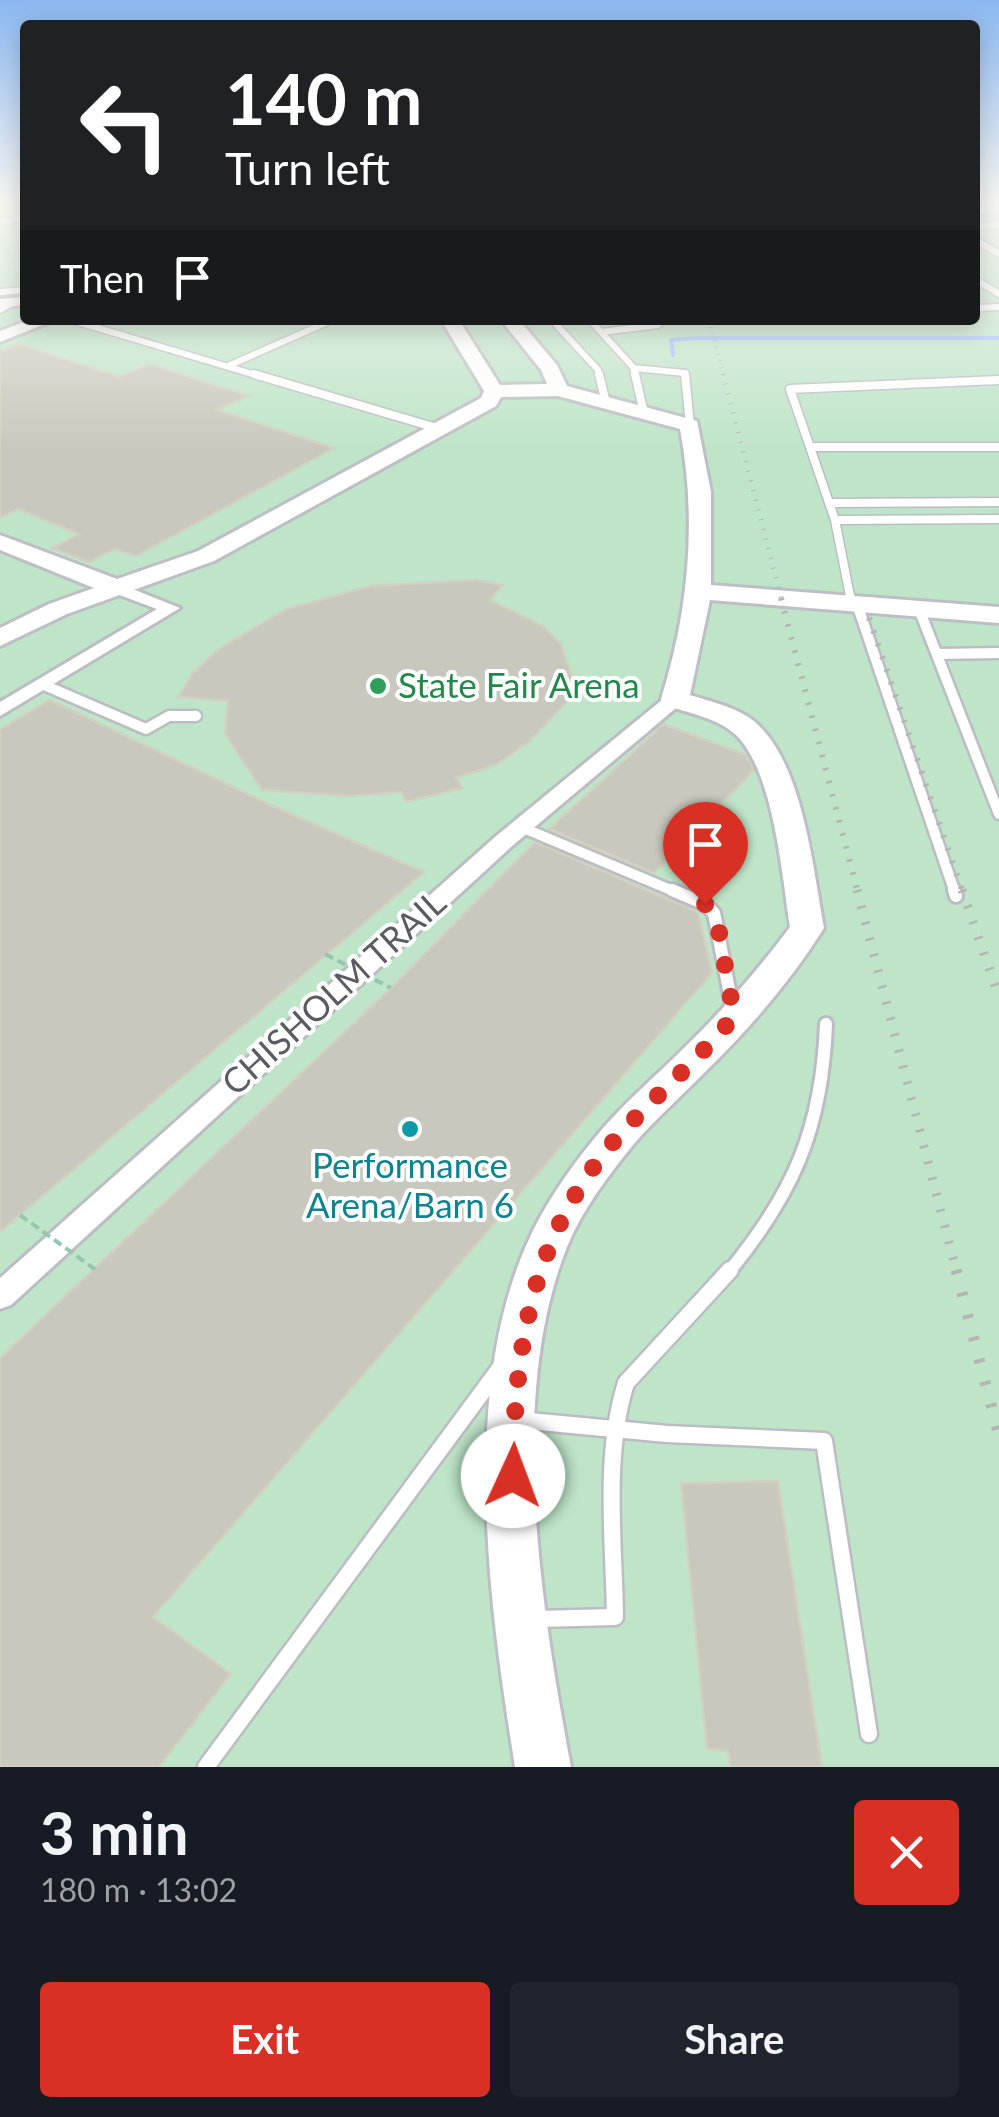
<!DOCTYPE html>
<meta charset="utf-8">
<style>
body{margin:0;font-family:Lato,sans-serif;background:#20242c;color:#f1f3f6;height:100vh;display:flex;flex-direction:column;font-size:38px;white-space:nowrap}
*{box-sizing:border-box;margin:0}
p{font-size:32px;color:#9ea1a6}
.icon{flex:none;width:55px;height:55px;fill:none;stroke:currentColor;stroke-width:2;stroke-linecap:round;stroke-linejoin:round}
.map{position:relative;height:1767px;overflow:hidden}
.drawer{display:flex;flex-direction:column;background:#171b24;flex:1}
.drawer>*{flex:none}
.top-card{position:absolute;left:20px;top:20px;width:960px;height:305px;border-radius:10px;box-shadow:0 5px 25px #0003;background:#202124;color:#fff;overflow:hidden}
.pin{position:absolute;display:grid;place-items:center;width:85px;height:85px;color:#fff;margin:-102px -42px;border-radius:50% 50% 50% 0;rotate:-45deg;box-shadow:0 0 10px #0007}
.pin .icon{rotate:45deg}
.me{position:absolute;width:110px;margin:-55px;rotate:2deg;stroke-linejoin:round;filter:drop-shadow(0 0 8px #0008)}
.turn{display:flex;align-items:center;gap:35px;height:210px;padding:0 40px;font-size:45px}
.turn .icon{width:130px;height:130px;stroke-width:2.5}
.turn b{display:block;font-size:70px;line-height:85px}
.then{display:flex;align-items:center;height:95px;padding:0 40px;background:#0003;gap:20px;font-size:38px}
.round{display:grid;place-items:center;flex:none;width:105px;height:105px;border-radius:10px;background:#20242c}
.overview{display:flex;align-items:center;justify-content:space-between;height:170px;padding:0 40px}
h1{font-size:60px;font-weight:700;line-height:75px}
.action{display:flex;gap:20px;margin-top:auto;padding:20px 40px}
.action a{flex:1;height:115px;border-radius:10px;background:#d93025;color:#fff;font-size:40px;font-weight:700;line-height:115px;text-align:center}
.action a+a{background:#20242c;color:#f1f3f6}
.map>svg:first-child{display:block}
.green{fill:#bee5c8}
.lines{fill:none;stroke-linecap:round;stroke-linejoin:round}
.stream{stroke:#a1beff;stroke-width:4}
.building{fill:#c8c8be;stroke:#d2d1c0;stroke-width:2.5}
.lane-far4-casing{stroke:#bcbdc4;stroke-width:9}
.lane-far3-casing{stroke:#bcbdc4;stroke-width:11}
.lane-far2-casing{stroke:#bcbdc4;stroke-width:15}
.lane-far1-casing{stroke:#bcbdc4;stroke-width:18}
.lane-casing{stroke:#bcbdc4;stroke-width:21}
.street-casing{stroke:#bcbdc4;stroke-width:6}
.secondary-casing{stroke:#bdbec6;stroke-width:6}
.lane-far4{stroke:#fff;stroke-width:6}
.lane-far3{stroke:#fff;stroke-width:8}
.lane-far2{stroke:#fff;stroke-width:10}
.lane-far1{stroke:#fff;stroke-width:12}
.lane{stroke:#fff;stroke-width:16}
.street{fill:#fff;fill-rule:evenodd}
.secondary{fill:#fff;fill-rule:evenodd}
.rail-far4{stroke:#b5b5b6;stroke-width:4;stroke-dasharray:1 6;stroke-linecap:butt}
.rail-far3{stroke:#b5b5b6;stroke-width:5;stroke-dasharray:1 9;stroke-linecap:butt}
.rail-far2{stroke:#b5b5b6;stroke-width:6;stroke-dasharray:2.5 11;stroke-linecap:butt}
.rail-far1{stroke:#b5b5b6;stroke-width:9;stroke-dasharray:2.5 14;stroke-linecap:butt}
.rail{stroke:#b5b5b6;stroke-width:11;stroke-dasharray:4 19;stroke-linecap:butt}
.path-bridge{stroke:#97c6b0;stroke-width:4;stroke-dasharray:9 5;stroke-linecap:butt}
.route{stroke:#d93025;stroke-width:18;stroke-dasharray:0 32.4}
.leisure-dot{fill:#2e9e5b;stroke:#fff;stroke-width:4}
.culture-dot{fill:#0f9aa8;stroke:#fff;stroke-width:4}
.labels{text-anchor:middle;stroke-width:8;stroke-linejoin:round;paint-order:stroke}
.leisure-label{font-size:35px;fill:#27864d;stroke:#fff;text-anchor:start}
.street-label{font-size:35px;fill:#5a5c63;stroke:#fff}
.culture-label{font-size:35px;fill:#0d838f;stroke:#fff}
</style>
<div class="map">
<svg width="999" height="1767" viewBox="0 0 999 1767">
<rect width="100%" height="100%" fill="#edede2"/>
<path class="green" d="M0,203H25V320H975V203H999V1767H0Z"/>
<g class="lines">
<path class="stream" d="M673,355L671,340L698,338H999"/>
</g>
<path class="building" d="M18,344L120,377L149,364L249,396L217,410L334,448L136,556L115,549L89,562L52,548L79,534L18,509L0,518V351Z
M476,580L503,585L490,600L543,626L561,644L572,676L570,698L530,741L496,765L456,778L463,788L406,802L401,792L350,796L262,790L225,734L228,701L178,697L193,673L220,648L286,609L371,586Z
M50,700L273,806L424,872L0,1232V729Z
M664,724L746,755L754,770L654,873L549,829Z
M535,842L698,912L712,973L153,1617L231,1674L159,1767H0V1358L391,988Z
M778,1481L822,1767H730L728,1751L707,1749L681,1483Z"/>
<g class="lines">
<g class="lane-far4-casing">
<path id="lane-far4" d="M0,221L25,219
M975,227L999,225
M975,240L999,254
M975,279L999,294
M0,292L25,290
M975,308L999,307
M0,310L14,302
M71,320L262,377
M552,320L598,370L600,377
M590,320L601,332
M228,366L332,320
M633,368L685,373V377
M635,377L633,367L601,332L658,325L662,320"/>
</g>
<g class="lane-far3-casing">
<path id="lane-far3" d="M254,374L440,429
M599,374L606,403
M635,374L644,413
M685,374L690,425
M810,447H999
M829,503L999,502
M835,520L790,389L999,380
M851,601L835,520L999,519"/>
</g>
<g class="lane-far2-casing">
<path id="lane-far2" d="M850,598L851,603
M857,604L955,893
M919,609L999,814
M937,654L999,653
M44,685L146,729L169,716H196
M521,827L678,893"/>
</g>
<g class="lane-far1-casing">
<path id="lane-far1" d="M672,890L705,904L714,913L733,1010
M954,890L956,896
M728,1273C794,1193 822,1128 826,1024"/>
</g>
<g class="lane-casing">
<path id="lane" d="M519,1420L667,1434L824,1441L869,1734
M536,1619L615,1617C614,1541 603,1456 626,1383L730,1270
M206,1767L500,1368"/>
</g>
<g class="street-casing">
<path id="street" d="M999,207V213L975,215V209Z
M25,297V305L0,307V299Z
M120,584L180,608L0,716V702L157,609L114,593V585Z
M675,693L682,695V703L511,847L11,1305L0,1309V1278L495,837L668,695Z"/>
</g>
<g class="secondary-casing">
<path id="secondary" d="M29,320H55L0,342V331Z
M441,320H459L500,385L547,384L541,370L501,320H519L557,365L567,386L697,421L711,492V585L999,607V623L710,600L690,695C711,702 737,707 755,722C803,763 813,869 824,928C792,979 751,1027 708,1069C683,1095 656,1118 633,1145C608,1176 582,1210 567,1247C506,1399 542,1611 571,1767H515C490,1609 460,1400 525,1248C542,1208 567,1172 594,1139C621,1105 654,1078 685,1047C723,1010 758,970 790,927C782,876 774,772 736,735C718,718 688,713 665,705L661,699C689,610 697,520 680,429L558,396L501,397L496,406L214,561L67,614L0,646V628L49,604L94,588L0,550V535L117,579L198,551L481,398L484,391Z"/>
</g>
<use href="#lane-far4" class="lane-far4"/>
<use href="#lane-far3" class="lane-far3"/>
<use href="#lane-far2" class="lane-far2"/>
<use href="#lane-far1" class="lane-far1"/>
<use href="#lane" class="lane"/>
<use href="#street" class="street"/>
<use href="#secondary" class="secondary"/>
<path class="rail-far4" d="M709,320L724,377"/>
<path class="rail-far3" d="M723,374L782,601"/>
<path class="rail-far2" d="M781,598L858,893
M869,618L963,893"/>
<path class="rail-far1" d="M857,890L957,1273
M962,890L999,997"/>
<path class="rail" d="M956,1270L999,1436"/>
<path class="path-bridge" d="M325,954L391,988
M20,1215L96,1270"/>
</g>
<linearGradient id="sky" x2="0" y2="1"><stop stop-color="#8bb8f1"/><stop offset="0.45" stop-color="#f7f7f2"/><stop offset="1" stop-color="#f7f7f2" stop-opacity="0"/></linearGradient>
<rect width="999" height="451" fill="url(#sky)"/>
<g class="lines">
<path class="route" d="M513,1476C514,1346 532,1231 622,1132C659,1092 700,1058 734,1016L718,926L705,904"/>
</g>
<circle class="leisure-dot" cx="378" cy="686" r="10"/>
<circle class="culture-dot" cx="410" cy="1129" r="10"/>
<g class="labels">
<g class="leisure-label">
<text x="398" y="698">State Fair Arena</text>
</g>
<g class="street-label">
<text transform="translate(334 993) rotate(-42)" y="12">CHISHOLM TRAIL</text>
</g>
<g class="culture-label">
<text x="410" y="1178">Performance<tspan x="410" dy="40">Arena/Barn 6</tspan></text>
</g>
</g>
</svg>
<div class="pin" style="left:705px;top:904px;background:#d93025"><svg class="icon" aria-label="arrive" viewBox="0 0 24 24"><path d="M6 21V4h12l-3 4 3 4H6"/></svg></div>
<svg class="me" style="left:513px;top:1476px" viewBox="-20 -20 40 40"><circle r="19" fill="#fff"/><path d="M0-13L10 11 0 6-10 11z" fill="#d93025"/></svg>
<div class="top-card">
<div class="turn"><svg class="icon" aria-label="left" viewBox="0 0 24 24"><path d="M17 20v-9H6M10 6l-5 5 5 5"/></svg><div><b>140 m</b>Turn left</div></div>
<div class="then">Then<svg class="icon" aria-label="arrive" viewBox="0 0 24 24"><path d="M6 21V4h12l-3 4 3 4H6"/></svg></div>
</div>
</div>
<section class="drawer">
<div class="overview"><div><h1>3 min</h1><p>180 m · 13:02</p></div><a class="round" style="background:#d93025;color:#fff"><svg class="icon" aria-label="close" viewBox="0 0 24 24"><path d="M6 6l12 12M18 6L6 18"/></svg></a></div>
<div class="action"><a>Exit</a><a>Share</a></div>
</section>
